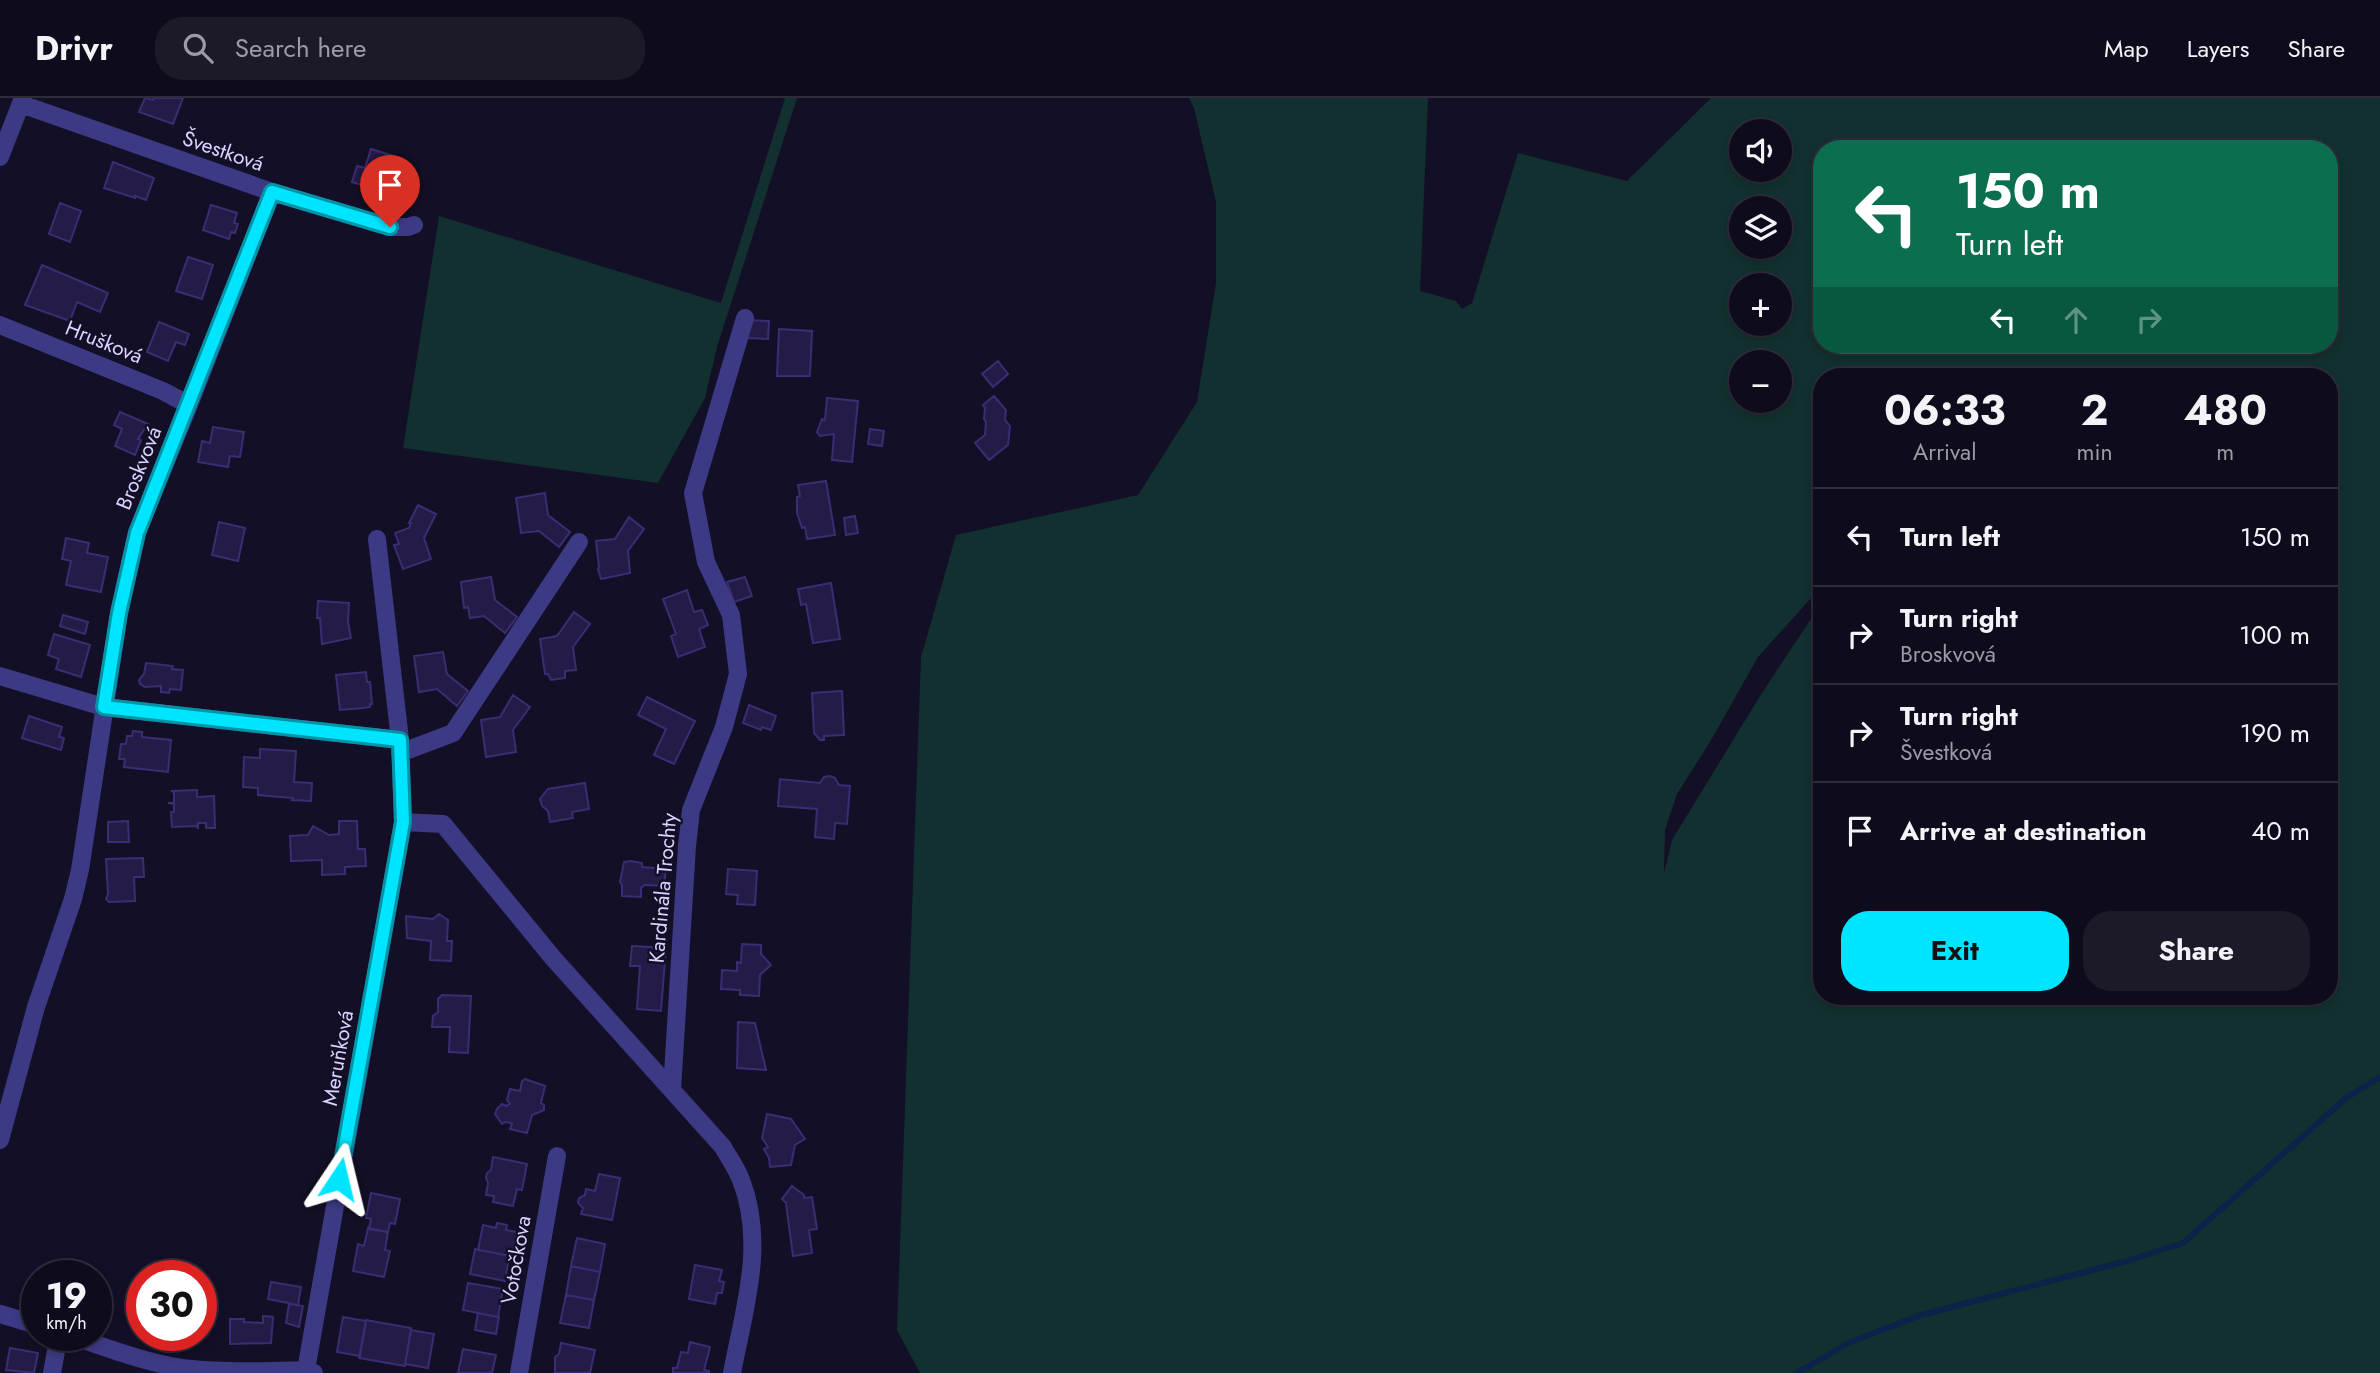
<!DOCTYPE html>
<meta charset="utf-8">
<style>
body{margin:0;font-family:Jost,sans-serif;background:#1c1929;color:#f1f3f6;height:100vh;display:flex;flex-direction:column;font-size:26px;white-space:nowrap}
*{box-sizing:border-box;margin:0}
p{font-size:23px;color:#9b9ba3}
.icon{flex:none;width:38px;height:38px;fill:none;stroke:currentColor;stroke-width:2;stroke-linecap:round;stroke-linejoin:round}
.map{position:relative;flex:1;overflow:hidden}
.details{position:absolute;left:1813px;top:270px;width:525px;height:637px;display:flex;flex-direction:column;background:#0e0b1c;border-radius:28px;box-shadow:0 4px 10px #0003,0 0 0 2px #2e2b3b}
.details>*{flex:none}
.guide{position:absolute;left:1813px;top:42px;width:525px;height:214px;border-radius:28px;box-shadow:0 4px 10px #0003,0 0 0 2px #2e2b3b;background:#0b6e4f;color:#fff;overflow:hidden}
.tools{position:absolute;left:1729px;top:21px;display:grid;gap:14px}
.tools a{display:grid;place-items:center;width:63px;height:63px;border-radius:50%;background:#0e0b1c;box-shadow:0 4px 10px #0003,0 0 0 2px #2e2b3b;font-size:35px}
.speed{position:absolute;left:21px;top:1162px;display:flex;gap:14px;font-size:35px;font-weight:700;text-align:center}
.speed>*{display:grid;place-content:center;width:91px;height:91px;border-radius:50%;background:#0e0b1c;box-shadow:0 4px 10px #0003,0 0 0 2px #2e2b3b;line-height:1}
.speed small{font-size:18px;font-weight:400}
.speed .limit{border:10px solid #d22;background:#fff;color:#111}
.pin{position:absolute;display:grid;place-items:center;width:60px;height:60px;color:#fff;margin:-72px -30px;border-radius:50% 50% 50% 0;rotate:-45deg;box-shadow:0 0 7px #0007}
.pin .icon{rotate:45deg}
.me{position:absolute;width:77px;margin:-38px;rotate:10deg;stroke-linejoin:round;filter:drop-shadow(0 0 5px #0008)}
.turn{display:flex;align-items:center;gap:24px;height:147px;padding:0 28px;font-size:32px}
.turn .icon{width:91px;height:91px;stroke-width:2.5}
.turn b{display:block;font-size:49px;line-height:60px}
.lanes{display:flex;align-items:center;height:66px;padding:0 28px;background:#0003;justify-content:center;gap:35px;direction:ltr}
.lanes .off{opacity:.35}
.eta{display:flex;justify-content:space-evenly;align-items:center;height:119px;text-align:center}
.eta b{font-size:42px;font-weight:700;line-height:49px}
.primary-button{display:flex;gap:14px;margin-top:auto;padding:14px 28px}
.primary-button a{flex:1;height:80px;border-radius:28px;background:#00e5ff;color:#111;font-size:28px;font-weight:700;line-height:80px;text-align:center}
.primary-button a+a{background:#1c1929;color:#f1f3f6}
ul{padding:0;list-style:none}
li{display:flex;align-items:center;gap:21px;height:98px;padding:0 28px;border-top:2px solid #2e2b3b}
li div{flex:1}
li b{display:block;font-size:26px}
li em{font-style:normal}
header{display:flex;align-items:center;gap:42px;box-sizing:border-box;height:98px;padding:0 35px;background:#0e0b1c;border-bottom:2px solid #2e2b3b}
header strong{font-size:33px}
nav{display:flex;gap:38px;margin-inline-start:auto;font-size:24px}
.search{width:490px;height:63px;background:#1c1929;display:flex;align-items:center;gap:18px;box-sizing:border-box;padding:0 24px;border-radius:28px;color:#9b9ba3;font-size:26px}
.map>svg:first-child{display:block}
.green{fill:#12302f;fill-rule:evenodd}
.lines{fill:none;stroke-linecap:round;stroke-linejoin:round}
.stream{stroke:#0c2248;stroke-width:6}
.building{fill:#241b47;stroke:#3b2d73;stroke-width:2}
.minor{stroke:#3d3a85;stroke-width:18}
.route-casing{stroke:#0095a6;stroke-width:18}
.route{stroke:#00e5ff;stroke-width:12}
.labels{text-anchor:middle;stroke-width:5;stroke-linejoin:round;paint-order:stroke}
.street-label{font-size:21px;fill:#d9d4ff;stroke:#130f26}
</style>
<header>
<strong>Drivr</strong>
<div class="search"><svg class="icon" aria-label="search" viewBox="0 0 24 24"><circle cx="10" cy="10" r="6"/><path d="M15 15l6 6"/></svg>Search here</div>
<nav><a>Map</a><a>Layers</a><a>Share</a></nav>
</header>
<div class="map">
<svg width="2380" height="1275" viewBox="0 0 2380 1275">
<rect width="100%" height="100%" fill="#130f26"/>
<path class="green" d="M785,0H797L717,249L705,300L658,385L403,350L439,118L721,205Z
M1189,0H1428L1420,193L1456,203L1462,211L1472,205L1518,55L1627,83L1711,0H2380V1275H920L897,1232L921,559L956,437L1138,397L1197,304L1216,185V104L1194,10ZM1780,33V72H1741V33ZM1822,51H2329V247H1822ZM1741,110H1780V149H1741ZM1741,187H1780V226H1741ZM1780,264V303H1741V264ZM2107,272V278H2329V898H1822V504L1760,598L1672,742L1664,775L1665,732L1677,696L1710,644L1758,559L1822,488V278H2105Z"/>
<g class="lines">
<path class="stream" d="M1797,1275L1848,1245L1921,1217L2127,1163L2183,1145L2346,1000L2380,979"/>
</g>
<path class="building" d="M145,0L153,2L154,0H183L173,26L139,14Z
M371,51L400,60L389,95L352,84L357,68L365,70Z
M113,64L154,80L146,102L135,98V100L104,90Z
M60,105L81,113L70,144L49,136Z
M211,107L237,115L234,125L238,126L235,135L231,134L229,141L203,132Z
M188,159L213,167L202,201L176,193Z
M42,167L108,195L100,214L77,204L70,223L25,207Z
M748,222L769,223L768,241L748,240Z
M159,224L189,236L185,247L176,244L168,263L147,254Z
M779,231L812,233L810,278H777Z
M998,263L1008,276L993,289L982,276Z
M994,298L1006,312L1005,322L1010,328L1008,347L989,362L975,345L985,337L986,324L984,321L985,310L983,307Z
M827,300L858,303L852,364L832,362L834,336L820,338L817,334L822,321L825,322Z
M120,314L148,326L138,341L141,342L135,357L115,348L122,331L114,327Z
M213,329L244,334L240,359L230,358L228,369L198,364L202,343L210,345Z
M870,331L884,333L882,348L868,346Z
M826,383L835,437L807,441L805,429L802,430L797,415V399L800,398L798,387Z
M545,395L548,417L570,434L559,449L539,433L521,435L516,400Z
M418,407L436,416L424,440L431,461L403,471L394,447L399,446L395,435L409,430L411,425H409Z
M855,418L858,435L846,437L844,420Z
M629,419L644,431L628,453L630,475L601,481L598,471L599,469L596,443L615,441Z
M219,424L245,430L238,463L212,457Z
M66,440L89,445L87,455L108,459L101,494L66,487L71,463L62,461Z
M491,479L495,502L517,519L505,535L484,518L470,520L468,509L464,510L461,484Z
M745,479L752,498L734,504L727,484Z
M831,485L840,541L813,545L806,506L801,507L798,491Z
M687,492L694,514L702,512L708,527L699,531L705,549L678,559L671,538L676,536L663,501Z
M318,503L349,505L348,524L351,540L322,546L320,520H317Z
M574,514L590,526L573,549L576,572L565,573V580L551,582L548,576H545L540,541L557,538Z
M63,517L88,524L85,536L60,528Z
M54,536L90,547L81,579L56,571L59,561L48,557Z
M443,554L447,576L468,593L457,608L437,591L419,594L414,558Z
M146,565L173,568L172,571L183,572L181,592L170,591L169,595L161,594V588L145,589L140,586L139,582L144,576Z
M366,574L367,584H370L372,606H370V609L363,610L340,612L336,577Z
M842,593L844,637L824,638V642H820L814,635L812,595Z
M513,597L530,609L513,632L516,654L486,659L481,622L500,619Z
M647,599L695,623L674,666L654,657L666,631L638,617Z
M749,607L776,618L771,632L762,629L761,632L743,625Z
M29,618L62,629L59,639L64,640L61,652L22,640Z
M133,633L142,634V639L171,642L168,674L124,669L125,661H119L121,646H126L127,638H132Z
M260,651L296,653L294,684L312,685L311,703L292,702L293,700L258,697V690L243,689L244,659L260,660Z
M830,678L835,680L839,687L850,688L847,726L835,725L834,741L815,739L817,711L778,708L780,681L820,685L824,679Z
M585,685L589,711L572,714L573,720L550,724L548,713L542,708L540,701L548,691Z
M197,692V699L214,698L215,730H206V725H198V731L197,728L172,729L171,714H174V706L168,705H174V694L171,693Z
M128,723L129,744H108V724Z
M339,723H357L358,751H365L366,768L345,769V776L322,777V762L291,763L290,738L308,737L313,728L329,737L339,736Z
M143,760L144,779H134L135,803L109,804L106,801L108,796L106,761Z
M631,763L642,765V769L666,771L664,788L644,787L641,790V799L622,798V787L620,784L624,764Z
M728,771L757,773L755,807L737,806L738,797L726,796Z
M439,816L448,822L447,843H452L451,863L430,862L431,843L407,840L406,818L433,821Z
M742,846L761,847V856L771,867L760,877L759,898L740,897V892L721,891L722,872L737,873V864L741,865Z
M632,848L666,850L661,913L637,911L640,868H630Z
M442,897L471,898L468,955L449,954L450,929H432L433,918L438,914V901Z
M738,924L755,925L766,972L737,970Z
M525,981L545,988L541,1005L544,1007V1012L532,1017L527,1035L510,1031L512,1025L505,1024L502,1026L495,1016L497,1011L502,1006L506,1008L510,1006L507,1002L510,991L520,993L522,983Z
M767,1016L791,1021L805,1041L795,1047L791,1067L770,1069L769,1060L764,1051L768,1049L762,1040Z
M493,1059L527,1066L522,1092L517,1091L513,1108L493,1104L494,1098L486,1097L488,1085L486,1080L487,1075L491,1072Z
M599,1076L620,1080L612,1122L581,1116L583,1110L578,1105L579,1100L585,1097L586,1091L595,1093Z
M792,1088L804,1097V1100L812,1099L817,1131L809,1132L812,1155L793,1158L786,1105L782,1101Z
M371,1095L400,1101L395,1126L390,1125L388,1134L369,1131L371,1121L366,1120Z
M497,1125L507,1127L506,1132L517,1134L512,1158L478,1152L483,1127L496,1130Z
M368,1130L388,1134L385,1152L390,1153L384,1179L353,1173L358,1146L364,1148Z
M577,1140L605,1146L600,1174L571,1168Z
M475,1151L509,1158L505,1183L470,1176Z
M695,1167L722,1172L719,1183L724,1184L722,1195H717L715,1206L689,1201Z
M571,1168L600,1174L594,1202L566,1197Z
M271,1184L301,1189L298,1207L268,1201Z
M468,1185L503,1191L498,1219L463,1212Z
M566,1197L594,1202L589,1230L560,1225Z
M289,1206L303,1208L299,1229L286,1225Z
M478,1215L499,1219L496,1236L475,1232Z
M263,1218L273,1219L271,1245L230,1246V1221H244V1224L263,1225Z
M343,1219L366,1223L360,1258L337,1254Z
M366,1222L411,1230L405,1268L359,1260Z
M411,1232L434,1236L428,1270L405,1266Z
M690,1244L710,1249L704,1272L709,1273V1275H673V1270H677L681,1254L688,1255Z
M561,1245L595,1252L590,1275H555V1259L559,1256Z
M10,1250L38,1255L34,1275L6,1272Z
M463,1251L496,1257L492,1275H458Z"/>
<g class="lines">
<path class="minor" d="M21,6L272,94L390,129H408L414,127
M0,59L23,0
M0,227L163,293L189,307
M0,578L104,609L400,642
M400,655L453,635L579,444
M403,724L443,726L553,860L723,1049C729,1060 737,1071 741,1082C766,1146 744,1211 732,1275
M672,992L687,748L691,712L724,629L738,576L731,517L706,464L693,395L745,220
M0,1042L36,909L73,801L80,772L119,515L137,434L189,307L272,94
M0,1216L37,1227
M68,1237C105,1249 143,1264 182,1270C222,1275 265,1273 306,1272L314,1275
M306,1272L403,724L400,642L377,441
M52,1275L59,1237
M519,1275L557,1058"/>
</g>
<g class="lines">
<g class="route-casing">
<path id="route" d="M339,1081L403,724L400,642L104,609L119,515L137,435L272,94L390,129"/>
</g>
<use href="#route" class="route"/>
</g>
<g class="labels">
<g class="street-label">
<text transform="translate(223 53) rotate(19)" y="7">Švestková</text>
<text transform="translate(104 244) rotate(22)" y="7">Hrušková</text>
<text transform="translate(139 370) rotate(-68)" y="7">Broskvová</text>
<text transform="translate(663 790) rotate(-85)" y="7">Kardinála Trochty</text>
<text transform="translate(338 960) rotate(-80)" y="7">Meruňková</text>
<text transform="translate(516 1162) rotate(-80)" y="7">Votočkova</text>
</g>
</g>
</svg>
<div class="tools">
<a><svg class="icon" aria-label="sound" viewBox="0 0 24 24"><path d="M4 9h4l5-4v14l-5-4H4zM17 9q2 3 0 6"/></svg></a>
<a><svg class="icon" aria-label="layers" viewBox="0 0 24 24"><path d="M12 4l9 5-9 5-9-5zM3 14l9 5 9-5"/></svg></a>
<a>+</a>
<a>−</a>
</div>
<div class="speed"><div>19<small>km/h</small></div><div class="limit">30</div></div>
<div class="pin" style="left:390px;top:129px;background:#d93025"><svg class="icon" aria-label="arrive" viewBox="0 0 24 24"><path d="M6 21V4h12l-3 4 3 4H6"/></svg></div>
<svg class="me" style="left:339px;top:1081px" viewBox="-20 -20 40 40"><path d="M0-17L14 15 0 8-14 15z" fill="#00e5ff" stroke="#fff" stroke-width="4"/></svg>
<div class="guide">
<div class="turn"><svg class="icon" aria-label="left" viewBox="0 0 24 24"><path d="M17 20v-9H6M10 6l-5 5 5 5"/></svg><div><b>150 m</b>Turn left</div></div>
<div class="lanes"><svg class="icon" aria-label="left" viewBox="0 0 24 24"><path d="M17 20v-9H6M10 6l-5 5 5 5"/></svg><svg class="icon off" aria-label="ahead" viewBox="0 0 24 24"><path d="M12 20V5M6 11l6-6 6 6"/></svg><svg class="icon off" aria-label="right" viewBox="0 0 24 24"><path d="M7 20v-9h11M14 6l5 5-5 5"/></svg></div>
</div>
<section class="details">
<div class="eta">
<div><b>06:33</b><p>Arrival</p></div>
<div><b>2</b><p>min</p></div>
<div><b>480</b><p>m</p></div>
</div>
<ul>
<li><svg class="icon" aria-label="left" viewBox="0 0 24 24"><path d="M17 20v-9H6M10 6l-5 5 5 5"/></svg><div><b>Turn left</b></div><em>150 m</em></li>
<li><svg class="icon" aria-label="right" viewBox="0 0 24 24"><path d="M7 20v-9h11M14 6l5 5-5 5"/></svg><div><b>Turn right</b><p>Broskvová</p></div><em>100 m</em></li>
<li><svg class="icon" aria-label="right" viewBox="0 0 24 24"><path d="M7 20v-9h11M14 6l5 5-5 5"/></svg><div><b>Turn right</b><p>Švestková</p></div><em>190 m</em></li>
<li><svg class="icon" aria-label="arrive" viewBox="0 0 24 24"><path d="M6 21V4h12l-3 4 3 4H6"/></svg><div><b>Arrive at destination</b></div><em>40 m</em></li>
</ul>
<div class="primary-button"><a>Exit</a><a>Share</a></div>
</section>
</div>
